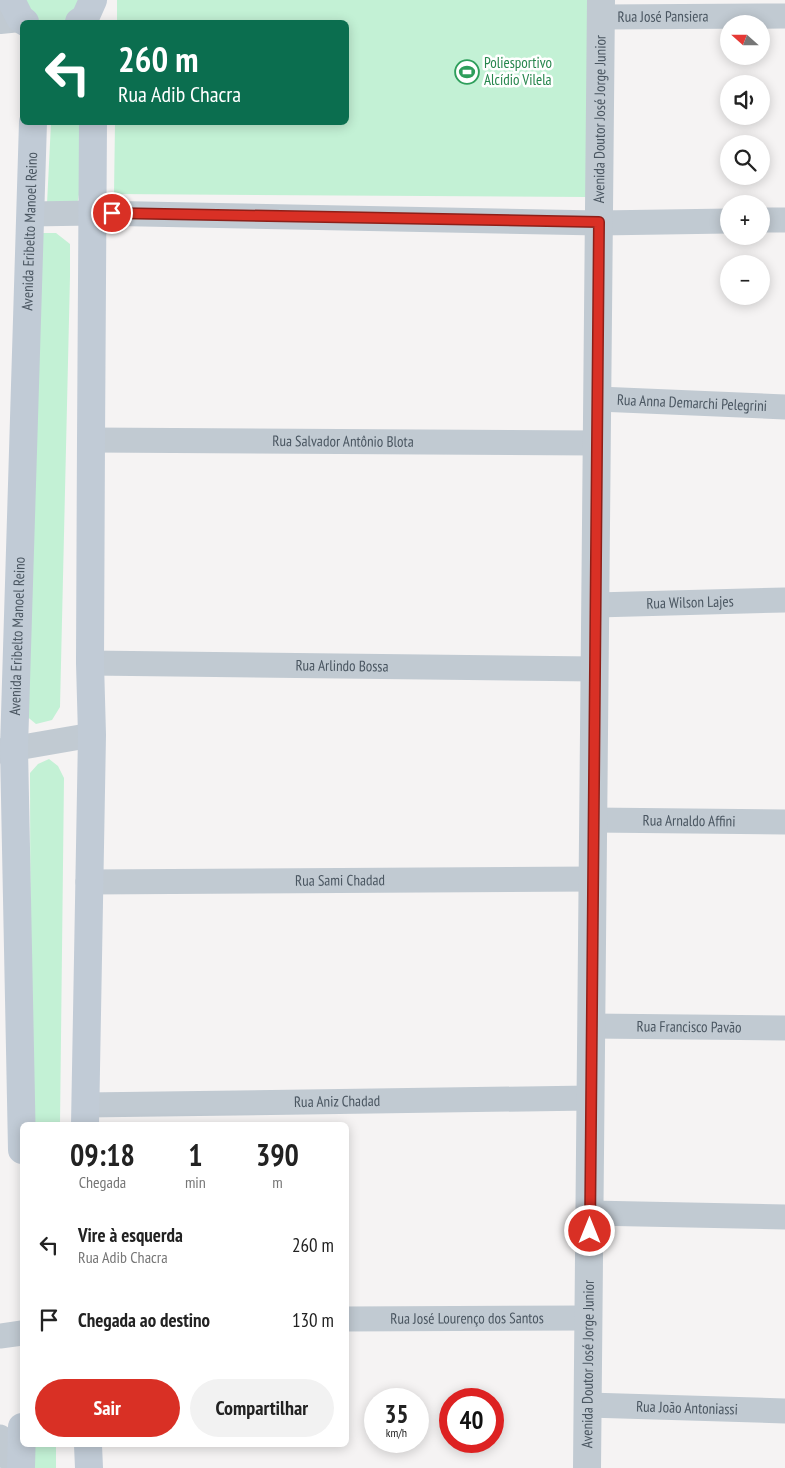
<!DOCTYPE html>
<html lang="pt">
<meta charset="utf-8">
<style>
body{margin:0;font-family:"PT Sans Narrow",sans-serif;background:#f2f2f2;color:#222;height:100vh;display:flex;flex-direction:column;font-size:19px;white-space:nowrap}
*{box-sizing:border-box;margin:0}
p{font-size:16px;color:#767676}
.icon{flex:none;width:28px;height:28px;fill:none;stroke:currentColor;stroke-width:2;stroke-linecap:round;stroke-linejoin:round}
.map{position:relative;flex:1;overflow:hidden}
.side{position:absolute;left:20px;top:1122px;width:329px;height:325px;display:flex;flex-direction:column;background:#fff;border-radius:8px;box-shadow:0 2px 12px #0003}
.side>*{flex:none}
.banner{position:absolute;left:20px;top:20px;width:329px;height:105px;border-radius:8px;box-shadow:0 2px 12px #0003;background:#0b6e4f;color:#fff;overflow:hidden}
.needle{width:32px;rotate:291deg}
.fabs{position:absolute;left:720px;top:15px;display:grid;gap:10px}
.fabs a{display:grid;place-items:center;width:50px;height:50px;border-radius:50%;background:#fff;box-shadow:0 2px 12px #0003;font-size:25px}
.speed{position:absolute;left:364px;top:1388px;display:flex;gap:10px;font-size:25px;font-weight:700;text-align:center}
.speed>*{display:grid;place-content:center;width:65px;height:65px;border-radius:50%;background:#fff;box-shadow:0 2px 12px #0003;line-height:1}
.speed small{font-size:12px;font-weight:400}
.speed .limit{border:8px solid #d22;background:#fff;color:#111}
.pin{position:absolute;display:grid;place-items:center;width:42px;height:42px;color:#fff;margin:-21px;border:2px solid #fff;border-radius:50%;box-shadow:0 1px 5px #0007}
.me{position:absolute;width:55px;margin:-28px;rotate:0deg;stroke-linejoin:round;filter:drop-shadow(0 0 4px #0008)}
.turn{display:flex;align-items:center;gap:18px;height:105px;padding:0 15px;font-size:22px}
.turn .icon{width:65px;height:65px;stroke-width:2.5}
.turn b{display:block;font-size:35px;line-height:42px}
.eta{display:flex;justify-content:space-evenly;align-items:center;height:85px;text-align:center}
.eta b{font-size:30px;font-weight:800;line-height:35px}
.button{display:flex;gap:10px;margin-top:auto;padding:10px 15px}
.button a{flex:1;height:58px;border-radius:30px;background:#d93025;color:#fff;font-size:20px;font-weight:800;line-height:58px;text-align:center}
.button a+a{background:#f2f2f2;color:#222}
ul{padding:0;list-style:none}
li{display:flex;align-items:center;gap:15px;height:75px;padding:0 15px}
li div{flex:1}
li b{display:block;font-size:19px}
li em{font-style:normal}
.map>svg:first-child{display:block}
.green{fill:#c3f1d5}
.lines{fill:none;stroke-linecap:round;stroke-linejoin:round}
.minor{stroke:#c1cad2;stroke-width:25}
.tertiary{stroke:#c1cad2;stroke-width:28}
.secondary{stroke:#c1cbd6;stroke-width:28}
.route-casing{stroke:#8d1f18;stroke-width:12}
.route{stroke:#d93025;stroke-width:9}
.labels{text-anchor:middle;stroke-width:5;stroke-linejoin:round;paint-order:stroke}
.street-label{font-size:15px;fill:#4a5661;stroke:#fff}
.leisure-label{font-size:15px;fill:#27864d;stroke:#fff;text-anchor:start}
</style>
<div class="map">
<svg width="785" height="1468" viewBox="0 0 785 1468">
<rect width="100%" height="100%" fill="#f5f3f3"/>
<path class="green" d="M19,0H86C70,20 66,27 38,22Z
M117,0H587V197L114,194L115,123L346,122V22H117Z
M51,123H84L81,184L77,205L47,204Z
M42,233H56L70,244V276L60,707L52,720L36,724L24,714Z
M49,759L58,766L64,778L60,1125H31L30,773L38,764Z
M31,1445H56V1468H31Z"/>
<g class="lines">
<g class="minor">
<path id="s1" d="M601,17L785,16"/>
<path d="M30,214L93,213L599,223L729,221"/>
<path d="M761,220H785"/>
<path id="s2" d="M598,399L785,407"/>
<path id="s3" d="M91,440L597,443"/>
<path id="s4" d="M596,605L785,600"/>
<path id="s5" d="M90,663L595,669"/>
<path d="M0,751L92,735"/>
<path id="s6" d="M593,820L785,822"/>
<path id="s7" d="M88,882L593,879"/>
<path id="s8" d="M591,1026L785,1028"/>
<path id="s9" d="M85,1105L590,1098"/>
<path d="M590,1213L785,1217"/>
<path id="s10" d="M346,1319L589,1318"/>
<path d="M0,1336L22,1333"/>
<path id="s11" d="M588,1405L785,1411"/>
<path d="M0,1437L5,1451L15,1468"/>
</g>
<g class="tertiary">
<path d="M0,20L20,18"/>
<path id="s12" d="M587,1468L601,0"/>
</g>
<g class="secondary">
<path d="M11,0L20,18L25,22"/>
<path d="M79,22L85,18L93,0"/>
<path d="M85,1125L92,735L90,663L91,440L93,122"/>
<path id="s13" d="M22,1150L14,748L33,122"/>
<path d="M88,1445L89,1468"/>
<path d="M21,1468L22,1427"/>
</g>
</g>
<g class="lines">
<g class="route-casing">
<path id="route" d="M112,213L599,222L590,1231"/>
</g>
<use href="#route" class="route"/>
</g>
<defs>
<g id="stadium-ring" transform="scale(1.25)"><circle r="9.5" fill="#fff" stroke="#2e9e5b" stroke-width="1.5"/><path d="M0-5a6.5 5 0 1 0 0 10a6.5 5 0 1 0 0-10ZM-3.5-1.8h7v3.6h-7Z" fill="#2e9e5b"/></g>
</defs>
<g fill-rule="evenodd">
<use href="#stadium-ring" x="467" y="72"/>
</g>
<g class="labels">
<g class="street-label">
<text dy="5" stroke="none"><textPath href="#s1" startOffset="62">Rua José Pansiera</textPath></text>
<text dy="5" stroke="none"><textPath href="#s12" startOffset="1349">Avenida Doutor José Jorge Junior</textPath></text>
<text dy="5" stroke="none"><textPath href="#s13" startOffset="919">Avenida Eribelto Manoel Reino</textPath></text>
<text dy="5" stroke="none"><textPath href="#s2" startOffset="94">Rua Anna Demarchi Pelegrini</textPath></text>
<text dy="5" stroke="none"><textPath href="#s3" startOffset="252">Rua Salvador Antônio Blota</textPath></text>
<text dy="5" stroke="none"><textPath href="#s4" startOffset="94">Rua Wilson Lajes</textPath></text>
<text dy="5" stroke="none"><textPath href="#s13" startOffset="514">Avenida Eribelto Manoel Reino</textPath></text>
<text dy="5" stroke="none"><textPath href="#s5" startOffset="252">Rua Arlindo Bossa</textPath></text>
<text dy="5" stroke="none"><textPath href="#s6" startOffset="96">Rua Arnaldo Affini</textPath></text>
<text dy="5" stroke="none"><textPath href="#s7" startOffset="252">Rua Sami Chadad</textPath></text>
<text dy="5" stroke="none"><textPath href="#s8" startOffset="98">Rua Francisco Pavão</textPath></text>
<text dy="5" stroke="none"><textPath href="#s9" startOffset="252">Rua Aniz Chadad</textPath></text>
<text dy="5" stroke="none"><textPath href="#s10" startOffset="121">Rua José Lourenço dos Santos</textPath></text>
<text dy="5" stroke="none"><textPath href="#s12" startOffset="104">Avenida Doutor José Jorge Junior</textPath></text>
<text dy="5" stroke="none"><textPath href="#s11" startOffset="99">Rua João Antoniassi</textPath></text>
</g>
<g class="leisure-label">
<text x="484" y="68">Poliesportivo<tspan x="484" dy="17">Alcídio Vilela</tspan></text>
</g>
</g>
</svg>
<div class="fabs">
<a><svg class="needle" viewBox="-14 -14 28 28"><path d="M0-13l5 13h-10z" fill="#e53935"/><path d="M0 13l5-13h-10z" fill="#767676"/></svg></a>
<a><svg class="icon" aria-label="sound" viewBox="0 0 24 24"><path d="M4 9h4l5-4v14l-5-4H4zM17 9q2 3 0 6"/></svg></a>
<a><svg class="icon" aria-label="search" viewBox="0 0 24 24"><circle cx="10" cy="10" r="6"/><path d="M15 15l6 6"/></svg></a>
<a>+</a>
<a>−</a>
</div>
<div class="speed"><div>35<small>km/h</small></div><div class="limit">40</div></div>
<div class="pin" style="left:112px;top:213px;background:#d93025"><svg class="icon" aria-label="arrive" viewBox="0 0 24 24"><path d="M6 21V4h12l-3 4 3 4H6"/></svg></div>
<svg class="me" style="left:590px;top:1231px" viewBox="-20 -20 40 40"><circle r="17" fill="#d93025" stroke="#fff" stroke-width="3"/><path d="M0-11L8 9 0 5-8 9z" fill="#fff"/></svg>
<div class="banner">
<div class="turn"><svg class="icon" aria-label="left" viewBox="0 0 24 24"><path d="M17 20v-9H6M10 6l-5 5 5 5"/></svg><div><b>260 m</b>Rua Adib Chacra</div></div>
</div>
<section class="side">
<div class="eta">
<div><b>09:18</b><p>Chegada</p></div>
<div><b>1</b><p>min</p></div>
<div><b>390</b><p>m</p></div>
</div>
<ul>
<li><svg class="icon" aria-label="left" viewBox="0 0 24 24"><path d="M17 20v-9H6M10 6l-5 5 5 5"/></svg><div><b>Vire à esquerda</b><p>Rua Adib Chacra</p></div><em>260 m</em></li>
<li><svg class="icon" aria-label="arrive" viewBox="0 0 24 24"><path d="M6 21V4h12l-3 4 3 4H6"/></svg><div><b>Chegada ao destino</b></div><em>130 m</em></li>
</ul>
<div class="button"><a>Sair</a><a>Compartilhar</a></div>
</section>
</div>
